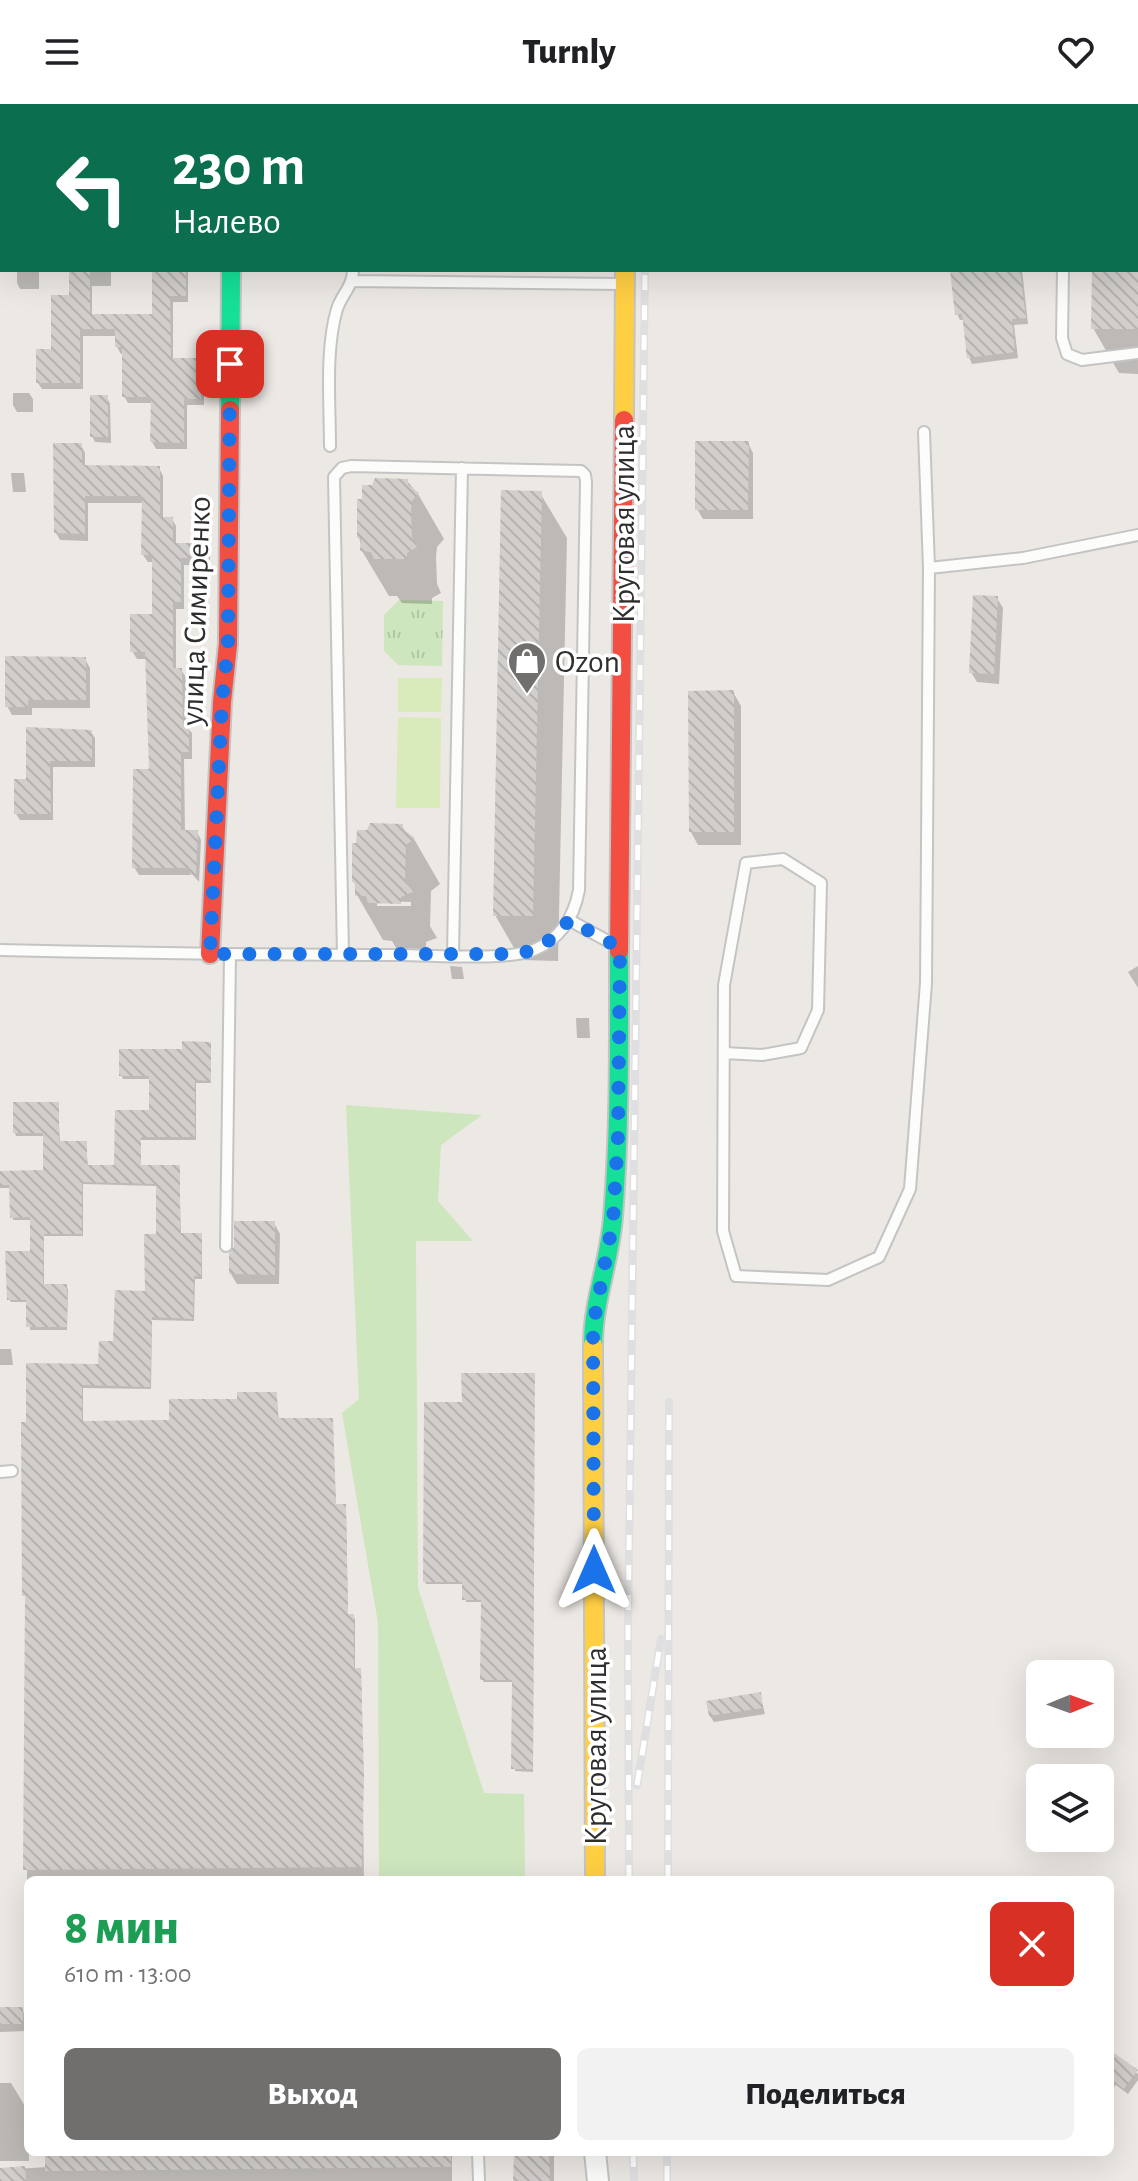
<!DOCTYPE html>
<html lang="ru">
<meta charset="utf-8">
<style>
body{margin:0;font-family:"Alegreya Sans",sans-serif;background:#f2f2f2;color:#202124;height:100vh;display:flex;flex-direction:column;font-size:30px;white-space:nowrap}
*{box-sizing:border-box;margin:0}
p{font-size:26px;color:#757577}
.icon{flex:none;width:44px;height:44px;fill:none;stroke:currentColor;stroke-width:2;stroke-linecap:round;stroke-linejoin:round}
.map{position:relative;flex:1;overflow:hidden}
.panel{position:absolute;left:24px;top:1772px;width:1090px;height:280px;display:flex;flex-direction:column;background:#fff;border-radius:12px;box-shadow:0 8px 32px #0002}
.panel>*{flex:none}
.banner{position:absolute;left:0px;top:0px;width:1138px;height:168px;box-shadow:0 8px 32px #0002;background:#0b6e4f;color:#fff;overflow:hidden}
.needle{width:52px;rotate:89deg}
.buttons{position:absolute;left:1026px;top:1556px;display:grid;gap:16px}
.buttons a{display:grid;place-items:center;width:88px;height:88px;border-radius:12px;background:#fff;box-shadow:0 8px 32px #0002;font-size:40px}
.pin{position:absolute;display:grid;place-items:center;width:68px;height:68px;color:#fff;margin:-34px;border-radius:16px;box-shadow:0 4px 12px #0006}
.me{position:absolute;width:88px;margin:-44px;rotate:0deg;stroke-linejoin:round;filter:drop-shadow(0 0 6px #0008)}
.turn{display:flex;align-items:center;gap:28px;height:168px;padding:0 40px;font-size:36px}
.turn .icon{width:104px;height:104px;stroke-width:2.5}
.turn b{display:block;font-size:56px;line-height:68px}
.round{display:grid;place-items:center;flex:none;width:84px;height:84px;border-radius:12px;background:#f2f2f2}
.head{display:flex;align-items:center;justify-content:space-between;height:136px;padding:0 40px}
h1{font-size:48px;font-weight:800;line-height:60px;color:#1e9e55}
.action{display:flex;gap:16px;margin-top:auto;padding:16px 40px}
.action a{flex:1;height:92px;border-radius:12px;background:#706f6e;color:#fff;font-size:32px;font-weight:800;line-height:92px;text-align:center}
.action a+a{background:#f2f2f2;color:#202124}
header{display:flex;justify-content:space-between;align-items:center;height:104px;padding:0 40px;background:#fff;font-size:36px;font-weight:800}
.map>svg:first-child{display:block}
.grass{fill:#cee6be}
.park{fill:url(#park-tufts)}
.pitch{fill:#d9eabb}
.shadow{fill:#0003;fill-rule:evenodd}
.building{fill:url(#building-back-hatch)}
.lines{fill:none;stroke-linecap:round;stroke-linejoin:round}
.lane-casing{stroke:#c5c4c5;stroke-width:14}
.street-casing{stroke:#c5c4c5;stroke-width:24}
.fast-casing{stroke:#c5c4c5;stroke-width:22}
.slow-casing{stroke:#c5c4c5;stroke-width:22}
.jam-casing{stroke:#c5c4c5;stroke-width:22}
.lane{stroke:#fcfcfb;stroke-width:10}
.street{stroke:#fcfcfb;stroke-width:20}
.fast{stroke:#16e098;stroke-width:18}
.slow{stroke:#ffcf43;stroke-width:18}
.jam{stroke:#f24e42;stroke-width:18}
.rail-casing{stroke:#dfdfe1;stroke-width:8}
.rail{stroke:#fff;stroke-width:5;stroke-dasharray:15;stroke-linecap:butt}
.route{stroke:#1a73e8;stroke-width:14;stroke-dasharray:0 25.2}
.labels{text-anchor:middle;stroke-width:7;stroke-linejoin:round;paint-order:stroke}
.street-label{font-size:32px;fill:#2e2e2e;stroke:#fff}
.poi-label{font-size:32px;fill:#2e2e2e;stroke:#fff;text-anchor:start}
</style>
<header><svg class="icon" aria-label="menu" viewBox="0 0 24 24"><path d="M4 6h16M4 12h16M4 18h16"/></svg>Turnly<svg class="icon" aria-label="heart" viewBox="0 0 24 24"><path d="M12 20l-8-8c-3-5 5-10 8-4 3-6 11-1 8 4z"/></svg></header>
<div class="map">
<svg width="1138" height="2077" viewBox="0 0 1138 2077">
<defs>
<pattern id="park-tufts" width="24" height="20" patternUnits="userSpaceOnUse" patternTransform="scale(2)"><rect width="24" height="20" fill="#cee6be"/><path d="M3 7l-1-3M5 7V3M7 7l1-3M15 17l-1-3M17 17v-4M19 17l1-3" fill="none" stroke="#b1c6a4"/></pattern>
<pattern id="building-back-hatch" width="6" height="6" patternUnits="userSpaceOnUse" patternTransform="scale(2)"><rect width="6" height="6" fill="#d1cecb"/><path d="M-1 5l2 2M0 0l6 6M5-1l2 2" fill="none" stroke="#b4b1af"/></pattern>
</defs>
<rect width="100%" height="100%" fill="#ece8e4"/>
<path class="grass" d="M346,1001L482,1011L441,1041L438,1097L473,1137H416L418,1484L484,1689L524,1690L525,1776H379L378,1519L342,1309L359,1295Z"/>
<path class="park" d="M399,496L443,497L442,562L398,561L384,547V511Z"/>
<path class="pitch" d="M398,574H442L441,608H398Z
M398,613L441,614L440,704H396Z"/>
<path class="shadow" d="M87,0H218V2H87Z
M1136,42H1138V143H1136Z
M17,166H39V185H20L17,179Z
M71,166H111V182H92V212H154V166H188V198H173V256H200L204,263V301H187V345H156L152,338L153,299H128L124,292V250H121L117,243V232H83V285H42L38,279L53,247L71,193Z
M460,166H577V168Z
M959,166H1022L1028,220L1014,221L1018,254L972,260L969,253L965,216H960L957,210Z
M1138,169V270L1119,269L1093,224Z
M13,289H29L33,295V308H17L13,301Z
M107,293L110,300L111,339L95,338L92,332Z
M748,339L753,349V415H703L697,405Z
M81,341L85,349V363L159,364L163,372V415H172L176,422V441H206L210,449V461H184V505H176V566H181L186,573V622L192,629V655H184L185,728H197L201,736L199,778L193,771H139L134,763L151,667L147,555H137L132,547L154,512V458H148L143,451L144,399H88V437L60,436L56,429Z
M11,369H24L26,388H13Z
M407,377L418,390L444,435L437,443L436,453L437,480L441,489L432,494V500L402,499L397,492H389L362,447L359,433Z
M540,389L567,434L558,857L521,856L495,811Z
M997,494L1003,504L999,580L977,578L971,568Z
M85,555L90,564V604H32V611H12L7,602Z
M733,588L741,602V741H698L691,728Z
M28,625L91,628L95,634V663H53V716H20L16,710L28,677Z
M402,722L407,730L414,735L440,780L431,787L430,822L437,834L426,838V845L396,844L392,837L383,836L357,791V784L354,778ZM377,797L411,798V802H377Z
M450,862L462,863L464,875H452Z
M1138,862V884L1128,868Z
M576,914H589L590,934H577Z
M210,940L211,979H196V1036H141V1063H179L181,1131H200L202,1134V1175H195L194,1217L152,1216L151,1285L83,1284V1319L171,1318L239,1297L276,1290L279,1316H332L336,1402H344L346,1405L348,1512H353L355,1515V1566H360L361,1569L364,1776H28L27,1822V1494L24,1491L28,1320L100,1262L147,1189L158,1132V1082L83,1080V1132H44V1182H66L68,1185L67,1226H30L28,1198H11L9,1195L32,1149V1116H13L11,1084H0V1069L45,1068V1032H16L15,1029L58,1000L60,1039H86L88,1063H116L151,1008V975H123L121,971L184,947Z
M274,1119L280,1130L279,1180H237L231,1170Z
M0,1245H11L13,1261H0Z
M534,1271L533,1668L515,1667L514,1578H484L482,1575L483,1498H466L464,1480H426L425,1477L464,1300Z
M760,1590L765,1610L714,1618L710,1612L708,1598Z
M0,1905H22L26,1913V1927L0,1928Z
M1110,1948L1138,1970V1976L1128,1990L1116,1981L1110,1987Z
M0,1979H11L28,2007L29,2057H0Z
M47,2048H452V2077H0V2066L47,2063Z
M516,2048H554V2077H515Z"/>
<path class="building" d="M69,166H90V210H152V166H186V192H170L171,254H201V295H184V339L150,338L151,293H122V243H115V225H80V279H36V245H51V191H69Z
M950,166H1020L1026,214L1012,215L1015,248L967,254L962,210L955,211Z
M1092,167H1138V225H1091Z
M90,291H108V333H90Z
M695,337H749L748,406H695Z
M53,339H82V361L160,362V413H173V439H207V454H181V498H173V564H182L183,620H189V648H181V726H198L196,771H190V764H132L133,665H149L145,548H130V510H152V451H141L142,392H85V430L54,429Z
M375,374L408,375V381L419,389L412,397L411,407L412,433L417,443L407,449V455H374L371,448L360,447L361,434H357V395H362V381H372Z
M501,386L542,387L533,812H493Z
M973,491L998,492L994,570L969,569Z
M5,552L86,553V596H28V603H5Z
M734,586V728H689L688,587Z
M26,623L92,626V657H50L51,710H14V675H26Z
M370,719L403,720V725L415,734L406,741L405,776L413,788L401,793V800L368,799L366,792H355V778H352V739H356L357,726H367Z
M182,937L211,938V977L195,976V1033H141V1061H180V1129H202L201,1172H194L193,1215L152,1213L150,1283L82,1281V1317L169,1316V1295H237V1288H277L278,1314H333L336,1400H346L348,1510H354V1564H361L364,1672L362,1763L23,1766L25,1492H22L21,1318H26V1259L98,1260L99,1237H113L115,1186L145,1187L144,1130H156V1080L82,1078V1130H44L43,1180H67V1223H26V1196H7L5,1147H30V1113L10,1114L9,1081H0V1067L43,1066V1029H13V998H59V1037H87V1061H114L115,1006H149V972H119V945H182Z
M234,1117H275V1171L229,1170V1149L234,1142Z
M461,1269H535L533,1665H511L512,1576H480L481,1496H462V1478H423L424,1298H462Z
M761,1588L763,1604L709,1612L706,1597Z
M0,1903H23V1920H0Z
M1110,1946L1138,1966L1124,1985L1110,1975Z
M45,2048H451V2063L45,2067Z
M514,2048H549L550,2077H513Z
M25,2062L26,2077H0V2064Z"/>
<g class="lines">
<g class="lane-casing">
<path id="lane" d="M353,0V2
M964,0L1065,2
M1065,0L1132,2
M813,2V0
M936,2V0
M1136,134H1138
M1063,166L1062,234L1067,250L1082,256L1138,249
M353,177L623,180
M330,342C330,300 325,245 337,205C342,190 353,182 353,166
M929,464L1023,454L1138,431
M569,816L615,841
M0,846C134,849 267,851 401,851C434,851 505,857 534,846C560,835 574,813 579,786L586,378L585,371L581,367L351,362L342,364L334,373L343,851
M453,851L462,364
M724,949L762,951L801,944L818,906L821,779L783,755L746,759L724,881L723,1127L736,1172L828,1176L879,1153L910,1085L926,879L929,464L924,328
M226,1142L230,851
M0,1368L12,1367
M478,2048L479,2077"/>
</g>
<g class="street-casing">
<path id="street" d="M625,0V2
M0,107H2
M595,2048L598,2077"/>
</g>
<g class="fast-casing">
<path id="fast" d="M230,306L231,166
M593,1241C593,1197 610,1156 613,1113C620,1024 619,936 619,847"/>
</g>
<g class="slow-casing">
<path id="slow" d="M624,316L625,166
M593,1241L595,1776"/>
</g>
<g class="jam-casing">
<path id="jam" d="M619,847L624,316
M210,850L222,598L228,540L230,306"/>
</g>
<use href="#lane" class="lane"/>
<use href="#street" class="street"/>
<use href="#fast" class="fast"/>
<use href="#slow" class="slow"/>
<use href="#jam" class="jam"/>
<g class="rail-casing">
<path id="rail" d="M647,2V0
M637,1681L661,1535
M629,1776L628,1529L645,166
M668,1776L669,1298
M633,2048L634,2077
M667,2077V2048"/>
</g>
<use href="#rail" class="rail"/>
</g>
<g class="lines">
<path class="route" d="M230,260L228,540L222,598L210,850H519C541,844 556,834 569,816L620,844L618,1032L613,1117L593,1222L594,1466"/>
</g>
<defs>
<g id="shop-pin" transform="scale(2)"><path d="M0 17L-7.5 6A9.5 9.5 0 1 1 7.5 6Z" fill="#706f6e" stroke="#fff"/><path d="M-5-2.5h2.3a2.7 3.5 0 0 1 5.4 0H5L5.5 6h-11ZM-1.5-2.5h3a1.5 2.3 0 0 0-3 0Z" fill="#fff"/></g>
</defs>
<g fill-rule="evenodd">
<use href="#shop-pin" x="527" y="557"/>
</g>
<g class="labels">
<g class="street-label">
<text transform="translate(623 420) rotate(-90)" y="11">Круговая улица</text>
<text transform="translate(195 507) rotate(-88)" y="11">улица Симиренко</text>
<text transform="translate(595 1642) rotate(-90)" y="11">Круговая улица</text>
</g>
<g class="poi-label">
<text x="555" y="568">Ozon</text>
</g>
</g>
</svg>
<div class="buttons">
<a><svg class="needle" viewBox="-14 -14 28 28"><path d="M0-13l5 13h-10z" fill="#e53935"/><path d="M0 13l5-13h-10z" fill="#757577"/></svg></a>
<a><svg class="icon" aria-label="layers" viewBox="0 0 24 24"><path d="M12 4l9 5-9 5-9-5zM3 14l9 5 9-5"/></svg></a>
</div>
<div class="pin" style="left:230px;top:260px;background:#d93025"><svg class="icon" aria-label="arrive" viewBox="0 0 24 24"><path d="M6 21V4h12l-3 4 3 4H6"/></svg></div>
<svg class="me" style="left:594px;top:1466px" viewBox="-20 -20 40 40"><path d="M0-17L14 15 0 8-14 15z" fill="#1a73e8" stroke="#fff" stroke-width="4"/></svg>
<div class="banner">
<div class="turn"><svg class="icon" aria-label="left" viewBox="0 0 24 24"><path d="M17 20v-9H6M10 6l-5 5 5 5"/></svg><div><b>230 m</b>Налево</div></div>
</div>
<section class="panel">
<div class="head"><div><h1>8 мин</h1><p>610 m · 13:00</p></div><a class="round" style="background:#d93025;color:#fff"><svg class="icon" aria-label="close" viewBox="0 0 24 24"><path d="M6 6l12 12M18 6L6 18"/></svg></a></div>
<div class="action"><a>Выход</a><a>Поделиться</a></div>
</section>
</div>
